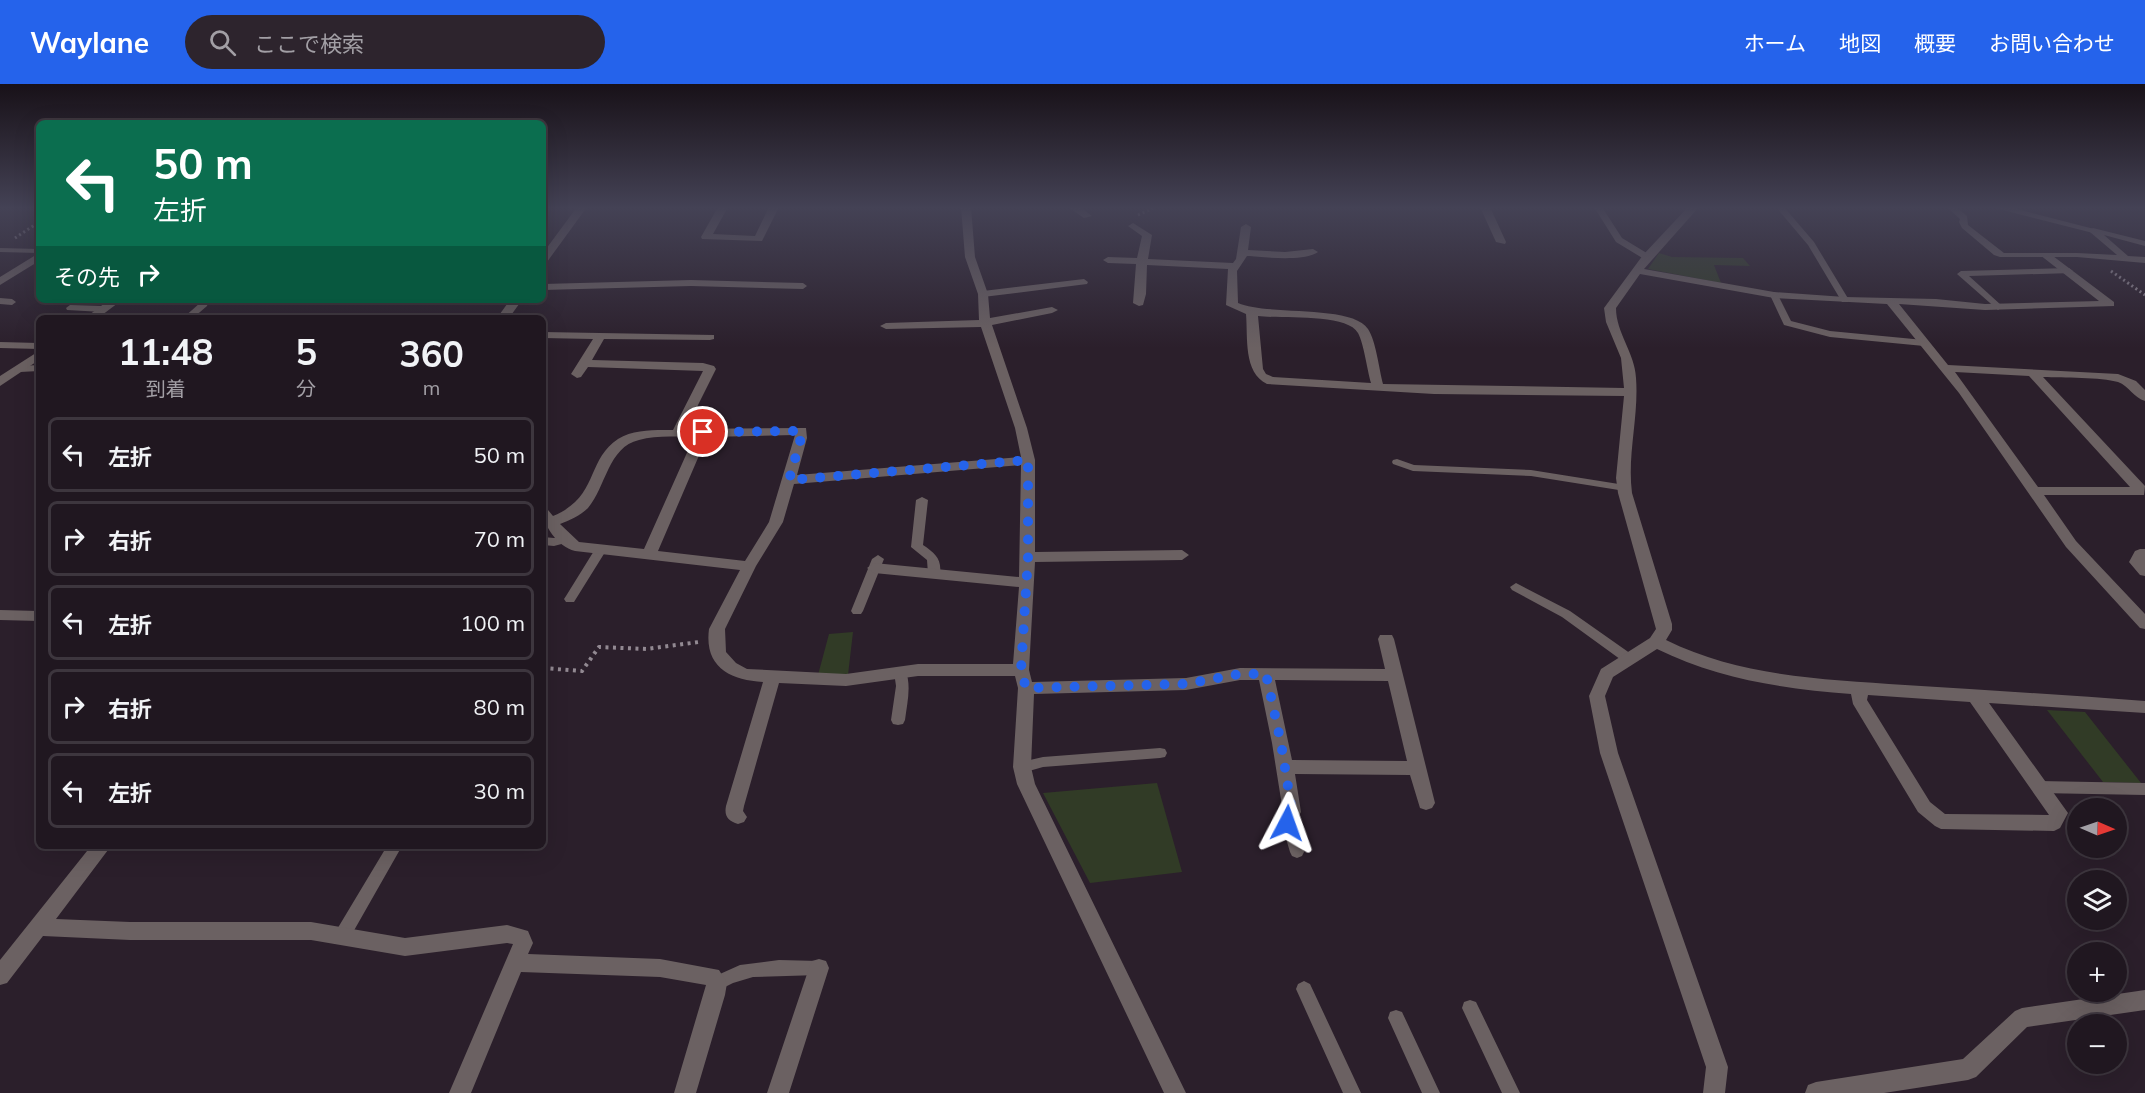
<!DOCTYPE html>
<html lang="ja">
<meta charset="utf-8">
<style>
body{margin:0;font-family:Mulish,"Noto Sans JP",sans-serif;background:#2d242d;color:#f1f3f6;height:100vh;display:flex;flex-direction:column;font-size:22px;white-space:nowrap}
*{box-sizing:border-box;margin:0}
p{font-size:20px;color:#a29fa5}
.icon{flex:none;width:33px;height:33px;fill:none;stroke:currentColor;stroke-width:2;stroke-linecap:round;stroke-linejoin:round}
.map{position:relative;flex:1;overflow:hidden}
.drawer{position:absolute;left:36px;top:231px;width:510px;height:534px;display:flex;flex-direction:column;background:#201720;border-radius:9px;box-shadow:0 6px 24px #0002,0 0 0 2px #3d363e}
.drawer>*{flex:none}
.guide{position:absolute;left:36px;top:36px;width:510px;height:183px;border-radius:9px;box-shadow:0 6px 24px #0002,0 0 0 2px #3d363e;background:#0b6e4f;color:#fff;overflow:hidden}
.needle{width:39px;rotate:92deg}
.tools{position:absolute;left:2067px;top:714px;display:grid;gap:12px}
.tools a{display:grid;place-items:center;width:60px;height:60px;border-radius:50%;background:#201720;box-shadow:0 6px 24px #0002,0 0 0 2px #3d363e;font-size:30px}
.pin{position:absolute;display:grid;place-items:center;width:51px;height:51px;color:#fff;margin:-26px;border:3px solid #fff;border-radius:50%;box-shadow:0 2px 6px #0007}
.me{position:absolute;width:66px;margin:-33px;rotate:4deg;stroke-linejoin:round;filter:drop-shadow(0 0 4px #0008)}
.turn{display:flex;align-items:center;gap:21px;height:126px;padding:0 18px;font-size:27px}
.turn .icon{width:78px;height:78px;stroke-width:2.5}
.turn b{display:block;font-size:42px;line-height:51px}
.then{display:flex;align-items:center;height:57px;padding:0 18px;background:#0003;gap:12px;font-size:22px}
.eta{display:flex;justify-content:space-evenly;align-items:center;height:102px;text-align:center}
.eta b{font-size:36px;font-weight:700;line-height:42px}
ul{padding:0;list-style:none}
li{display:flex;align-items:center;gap:18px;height:75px;margin:0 12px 9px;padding:0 6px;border:3px solid #3d363e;border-radius:9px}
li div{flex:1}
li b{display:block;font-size:22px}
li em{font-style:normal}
header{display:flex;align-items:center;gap:36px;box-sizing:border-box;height:84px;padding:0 30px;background:#2563eb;color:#fff}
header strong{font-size:28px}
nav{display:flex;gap:33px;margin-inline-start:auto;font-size:21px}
.search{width:420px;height:54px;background:#2d242d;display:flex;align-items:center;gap:15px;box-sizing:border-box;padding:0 21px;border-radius:33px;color:#a29fa5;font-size:22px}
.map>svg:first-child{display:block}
.green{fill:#313b26}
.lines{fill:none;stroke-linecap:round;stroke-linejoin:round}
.path-far1{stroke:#928992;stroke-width:3;stroke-dasharray:2 3;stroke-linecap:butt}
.path{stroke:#928992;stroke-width:4;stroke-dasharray:3 4.5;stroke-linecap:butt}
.service{fill:#6b6162;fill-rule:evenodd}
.minor{fill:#6b6162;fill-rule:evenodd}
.route{stroke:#2563eb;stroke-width:10;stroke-dasharray:0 18}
</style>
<header>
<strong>Waylane</strong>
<div class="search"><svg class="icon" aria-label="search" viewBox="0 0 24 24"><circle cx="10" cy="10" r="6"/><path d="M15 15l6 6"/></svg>ここで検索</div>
<nav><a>ホーム</a><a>地図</a><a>概要</a><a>お問い合わせ</a></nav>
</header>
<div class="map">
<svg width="2145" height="1009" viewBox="0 0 2145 1009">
<rect width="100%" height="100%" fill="#2b1f2b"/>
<path class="green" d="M1659,169L1672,173L1743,174L1750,182L1714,181L1721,199L1648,185Z
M853,548L848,591H818L829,550Z
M2047,626L2085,628L2141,699L2103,698Z
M1157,699L1182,788L1090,799L1043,709Z"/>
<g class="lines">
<path class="path-far1" d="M1138,131L1156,123
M15,154L39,138
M2111,187L2145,211"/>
<path class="path" d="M543,584L582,587L599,563L646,565L699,558"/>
<path class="service" d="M1594,123H1602L1622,154L1650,171V175H1644L1616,158Z
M1776,123H1784L1814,158L1849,216L1848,218H1842L1808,161Z
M1947,123H1956L1967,132L1968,141L2004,169H2077L2117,171L2090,148L2089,146L2093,144L2145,157V162L2104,151L2128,172L2145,173V179L2077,173H2000L1994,171L1962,144L1959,138L1960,135Z
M0,164L39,165V169L0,168Z
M2069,184L2073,187L2072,189L1969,192L2001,221L2002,223L1998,226L1957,190L1961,187Z
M1084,195L1088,198L1087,200L983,213L979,210L983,207Z
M691,196L803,199L807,202L803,205L691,202L543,206V200Z
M1774,208L1778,211L1791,237L1830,247L1924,256L1929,259L1924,262L1830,253L1784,241L1770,211Z
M0,214L12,215L16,218L12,221L0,220Z
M201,216H209L207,222L193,234H183L200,219Z
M70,221L103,222L107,225L103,228L67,226L66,224Z
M39,281V287L20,288L15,285L20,282Z
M1397,375L1414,381L1531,386L1625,401L1630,404L1625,407L1531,392L1413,387L1393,380L1392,378L1393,376Z
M922,413L928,416L923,461C935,469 942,475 940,490L934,494L928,490L927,476L911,463L916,416Z
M565,451L571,455L569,458L554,462L543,461V453L554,454Z
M601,461L607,465L574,518H566L564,515L566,512L597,462Z
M878,471L884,475L863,527L861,530H853L851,527L872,475Z
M1516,499L1570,527L1634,572L1635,575L1634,578H1624L1562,533L1512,506L1510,503Z
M900,583L905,585C912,601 907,619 905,636L903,640L898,641L893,640L891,636L896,602L894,588L895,585Z
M1160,664L1165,665L1167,669L1165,673L1160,674L1043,683L1022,689L1017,687L1015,683L1017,679L1043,673Z
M2039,697L2145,699V711L2039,709L2034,707L2032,703L2034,699Z
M1292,722L1297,724L1299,728L1295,735L1304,768L1302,772L1297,774L1292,772L1290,768L1280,734L1287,724Z
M387,762H402L348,857L342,859L336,857L334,852L336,847Z
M779,876L819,877L825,879L827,884L825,889L819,891L753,893L733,899L717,907L711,904L709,899L711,894L740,881Z
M1304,897L1310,900L1361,1009H1343L1296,905L1298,900Z
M1470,916L1476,918L1520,1009H1502L1462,924L1464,918Z
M1396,926L1402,928L1440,1009H1422L1388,934L1390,928Z"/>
<path class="minor" d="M577,123H587L547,178L543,179V169Z
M718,123H728L713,150L755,152L769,123H779L762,157L702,155L701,153Z
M961,123H971L975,173L988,210L990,234L1052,223L1058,226L1052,229L992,241L1027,344L1035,376V468L1182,466L1189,471L1182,476L1035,478L1029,586L1032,598L1186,594L1240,584L1385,585L1378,555L1380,551H1392L1394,555L1435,719L1432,724L1426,726L1420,724L1410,691L1295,690L1301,728L1298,733L1292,735L1286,733L1283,728L1272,659L1259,596H1240L1186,606L1034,610L1031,683L1035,700L1186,1009H1164L1017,700L1013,683L1018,604L1015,592H918L846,602L779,599L744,722L743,727L747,733L744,738L738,740C728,737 724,732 726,722L763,598C730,596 704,583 709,545L740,486L575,467C557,462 543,442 543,425L548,426L553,432C599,413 586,376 618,355C634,345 655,346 673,346L703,287L588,283L581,293L577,294L571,290L593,255L543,254V248L714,251V255L710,256L604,255L592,276L703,279L714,282L716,285L686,345L806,344L807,354L797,391L1021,373L1015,344L981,243L886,245L880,242L886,239L979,236L978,210L965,173ZM795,351L769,438L745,477L658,467L707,353ZM694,353L644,465L579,458L560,440C570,436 580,432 588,424C606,403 608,363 639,356C656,351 677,353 694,353ZM1021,381L1019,493L874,479L867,484L874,489L1019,503L1013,580H918L846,590L747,585L736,579L726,568L725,545L756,482L783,438L794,400ZM1275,596L1388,597L1407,677L1292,676Z
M1068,123H1080L1092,132L1084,134Z
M1480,123H1490L1506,158L1505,160L1496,158Z
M1688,123H1699L1644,185L1774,208L1845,213L1936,215L1985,220L2099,217L2040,171L2049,169L2114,218V222L1985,226L1899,220L1948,281L2118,290L2136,297L2145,306V317C2134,314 2129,302 2118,298C2101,293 2063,294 2043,293L2145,402L2144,411H2044L2076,457L2145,530V545L2140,544L2066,463L1959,309L1887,220L1774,214L1640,190L1616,224C1616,249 1635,269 1636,294C1639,332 1627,371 1632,409L1672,540V546L1666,556C1741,593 1822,595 1905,601C1985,606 2065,611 2145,617V629L1989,619L2068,729L2060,744L2054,747L1941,745L1935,742L1918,728L1853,620L1851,610C1784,605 1718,595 1657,565L1613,593L1605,612L1618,669L1728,983L1725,1009H1703L1706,983L1600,669L1589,612L1601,585L1650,554L1656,545L1618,409L1616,394L1624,312L1434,310L1267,300C1243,288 1248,254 1246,230L1226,221L1228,185L1147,181L1146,210L1143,221L1139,222L1133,219L1136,180L1108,179L1103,176L1108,173L1137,174L1142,152L1128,142L1133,139L1152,151L1148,175L1233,179L1236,175L1241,143L1246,140L1251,143L1248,166L1285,168L1313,165L1318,168C1304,178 1264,173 1247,172L1237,187L1238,219C1267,232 1352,220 1368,245C1376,257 1379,285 1383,300L1624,304L1621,274L1606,238L1604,224L1643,171ZM1258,232C1279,235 1347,229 1358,249C1364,260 1367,285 1371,299L1273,293L1266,290L1263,285ZM1955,288L2029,292L2130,403H2038ZM1868,611L1970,618L2049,731L1945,730L1930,718L1867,616Z
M1991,123H2009L2098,146L2093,149Z
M39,169V177L0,201V193Z
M109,216H122L98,234H85Z
M510,216H522L509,234H497Z
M0,258L39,259V265L0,264Z
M39,267V276L0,302V292Z
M2140,465H2145V492L2140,491L2129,478L2135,467Z
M0,526L39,527V537L0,536Z
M91,762H111L56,835L130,838H311L405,854L507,841L528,847L533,859L528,870L660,875L719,886L727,899L725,911L696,1009H674L706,901L660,893L521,888L471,1009H449L513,860L507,859L405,872L311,856H130L43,852L7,899L0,901V876Z
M819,875L826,877L829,884L789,1009H767L809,884L812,877Z
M2145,906V926L2027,943L1976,993L1968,996L1884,1009H1805L1808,1001L1816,998L1963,975L2015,927L2022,924Z"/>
</g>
<linearGradient id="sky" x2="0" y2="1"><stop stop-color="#181118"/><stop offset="0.47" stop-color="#444255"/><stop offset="1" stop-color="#444255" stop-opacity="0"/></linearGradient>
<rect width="2145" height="264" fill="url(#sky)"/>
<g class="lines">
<path class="route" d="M703,348L801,347V354L789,396L1028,376V473L1021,586L1026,604L1186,600L1240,590H1266L1281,659L1292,728L1287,734V739"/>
</g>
</svg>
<div class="tools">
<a><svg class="needle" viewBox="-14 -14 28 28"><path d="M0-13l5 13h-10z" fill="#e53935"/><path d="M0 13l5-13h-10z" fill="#a29fa5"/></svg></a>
<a><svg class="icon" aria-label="layers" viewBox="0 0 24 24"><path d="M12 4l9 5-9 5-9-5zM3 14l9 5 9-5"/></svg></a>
<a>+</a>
<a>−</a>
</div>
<div class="pin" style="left:703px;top:348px;background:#d93025"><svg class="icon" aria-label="arrive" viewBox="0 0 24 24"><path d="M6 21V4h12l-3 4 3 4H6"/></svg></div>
<svg class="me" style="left:1287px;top:739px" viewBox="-20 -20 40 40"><path d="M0-17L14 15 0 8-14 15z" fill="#2563eb" stroke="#fff" stroke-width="4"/></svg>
<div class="guide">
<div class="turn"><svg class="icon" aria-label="left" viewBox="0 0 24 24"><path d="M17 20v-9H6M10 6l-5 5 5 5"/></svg><div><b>50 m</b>左折</div></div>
<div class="then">その先<svg class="icon" aria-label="right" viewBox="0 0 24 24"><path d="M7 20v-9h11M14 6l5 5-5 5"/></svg></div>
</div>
<section class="drawer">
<div class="eta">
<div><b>11:48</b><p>到着</p></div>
<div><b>5</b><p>分</p></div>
<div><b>360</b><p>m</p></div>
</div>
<ul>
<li><svg class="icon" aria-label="left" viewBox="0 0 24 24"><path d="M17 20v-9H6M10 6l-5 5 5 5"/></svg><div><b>左折</b></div><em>50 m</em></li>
<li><svg class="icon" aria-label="right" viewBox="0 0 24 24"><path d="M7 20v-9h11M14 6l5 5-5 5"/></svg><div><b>右折</b></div><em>70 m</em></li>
<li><svg class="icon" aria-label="left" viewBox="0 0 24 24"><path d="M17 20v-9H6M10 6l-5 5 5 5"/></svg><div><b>左折</b></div><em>100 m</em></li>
<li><svg class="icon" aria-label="right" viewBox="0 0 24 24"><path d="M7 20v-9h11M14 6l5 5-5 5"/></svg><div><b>右折</b></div><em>80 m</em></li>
<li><svg class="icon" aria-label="left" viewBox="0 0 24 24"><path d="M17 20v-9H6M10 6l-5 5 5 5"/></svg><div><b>左折</b></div><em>30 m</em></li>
</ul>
</section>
</div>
